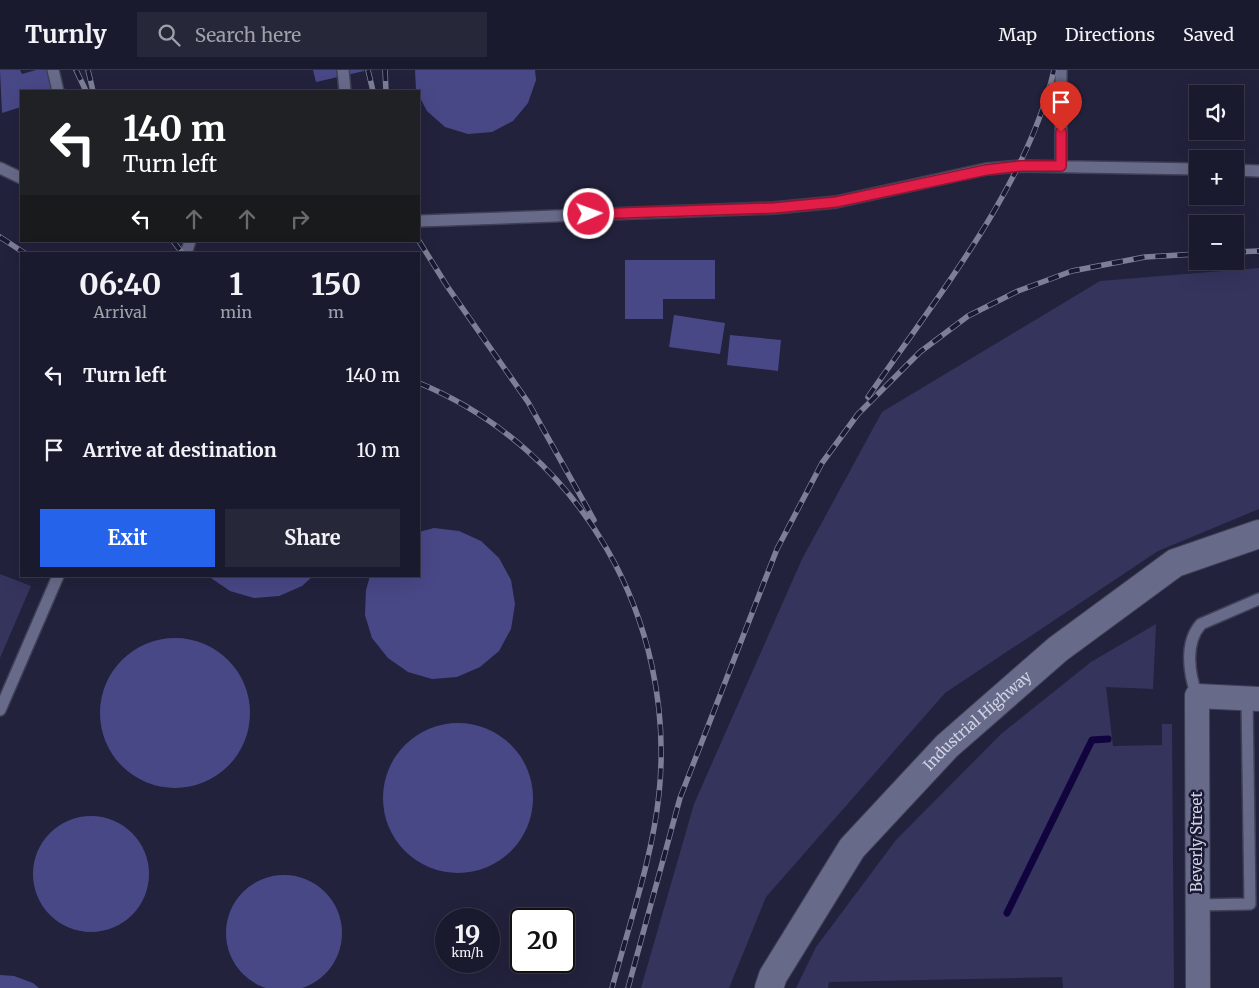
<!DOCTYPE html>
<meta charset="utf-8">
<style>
body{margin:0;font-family:Merriweather,serif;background:#27273a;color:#f1f3f6;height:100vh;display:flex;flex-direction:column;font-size:19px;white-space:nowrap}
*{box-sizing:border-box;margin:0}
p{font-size:16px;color:#9fa1aa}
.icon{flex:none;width:28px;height:28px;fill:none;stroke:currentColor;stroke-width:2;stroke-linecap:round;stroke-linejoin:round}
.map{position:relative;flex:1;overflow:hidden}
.sheet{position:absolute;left:20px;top:182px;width:400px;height:325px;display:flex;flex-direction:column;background:#1a1a2e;border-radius:0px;box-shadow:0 5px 20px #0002,0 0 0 1px #38384a}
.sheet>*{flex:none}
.hud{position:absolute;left:20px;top:20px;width:400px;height:152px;border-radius:0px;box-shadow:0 5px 20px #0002,0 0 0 1px #38384a;background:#202124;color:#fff;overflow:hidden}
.fabs{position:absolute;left:1189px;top:15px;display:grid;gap:10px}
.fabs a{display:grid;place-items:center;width:55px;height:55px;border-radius:0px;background:#1a1a2e;box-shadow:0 5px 20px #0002,0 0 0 1px #38384a;font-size:25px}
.speed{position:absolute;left:435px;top:838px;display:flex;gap:10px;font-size:25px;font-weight:700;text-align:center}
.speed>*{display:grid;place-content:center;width:65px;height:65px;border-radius:50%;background:#1a1a2e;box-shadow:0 5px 20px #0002,0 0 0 1px #38384a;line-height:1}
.speed small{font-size:12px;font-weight:400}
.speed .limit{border:2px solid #111;border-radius:8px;background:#fff;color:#111}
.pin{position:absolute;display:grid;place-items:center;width:42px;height:42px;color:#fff;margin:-51px -21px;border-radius:50% 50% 50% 0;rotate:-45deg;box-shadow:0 0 5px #0007}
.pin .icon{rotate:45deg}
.me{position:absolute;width:55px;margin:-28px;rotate:88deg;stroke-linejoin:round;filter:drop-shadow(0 0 4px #0008)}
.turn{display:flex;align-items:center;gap:18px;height:105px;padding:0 20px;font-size:22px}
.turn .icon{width:65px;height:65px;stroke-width:2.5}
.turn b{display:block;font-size:35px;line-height:42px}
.lanes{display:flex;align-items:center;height:48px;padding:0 20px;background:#0003;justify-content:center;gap:25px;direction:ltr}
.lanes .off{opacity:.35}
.eta{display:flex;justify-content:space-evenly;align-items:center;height:85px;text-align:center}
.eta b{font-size:30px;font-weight:700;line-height:35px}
.primary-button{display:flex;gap:10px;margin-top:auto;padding:10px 20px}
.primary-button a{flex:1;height:58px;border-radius:0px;background:#2563eb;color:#fff;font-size:20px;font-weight:700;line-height:58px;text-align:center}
.primary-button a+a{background:#27273a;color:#f1f3f6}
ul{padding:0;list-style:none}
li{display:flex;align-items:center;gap:15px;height:75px;padding:0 20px}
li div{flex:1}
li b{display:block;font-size:19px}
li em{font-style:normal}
header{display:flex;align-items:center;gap:30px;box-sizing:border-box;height:70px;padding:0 25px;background:#1a1a2e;border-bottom:1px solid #38384a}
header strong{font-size:24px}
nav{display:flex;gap:28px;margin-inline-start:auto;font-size:18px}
.search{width:350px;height:45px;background:#27273a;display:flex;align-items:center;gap:12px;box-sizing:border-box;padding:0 18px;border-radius:0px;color:#9fa1aa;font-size:19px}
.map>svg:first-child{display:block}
.green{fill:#35345d}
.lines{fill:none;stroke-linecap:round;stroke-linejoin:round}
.stream{stroke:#11033e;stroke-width:7}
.building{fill:#494887}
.service-casing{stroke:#3f3f55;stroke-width:14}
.minor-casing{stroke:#3f3f55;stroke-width:26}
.secondary-casing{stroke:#3f3f55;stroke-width:30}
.service{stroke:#686a8a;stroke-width:11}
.minor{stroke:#686a8a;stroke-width:24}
.secondary{stroke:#686a8a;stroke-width:28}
.rail-casing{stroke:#7e7f96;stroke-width:5.5}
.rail{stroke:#191933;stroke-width:4;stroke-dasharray:11;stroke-linecap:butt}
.route-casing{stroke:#92132f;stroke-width:12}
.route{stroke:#e11d48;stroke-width:9}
.labels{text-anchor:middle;stroke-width:5;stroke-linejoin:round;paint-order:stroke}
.street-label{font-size:15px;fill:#d1d2e5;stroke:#191933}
</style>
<header>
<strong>Turnly</strong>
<div class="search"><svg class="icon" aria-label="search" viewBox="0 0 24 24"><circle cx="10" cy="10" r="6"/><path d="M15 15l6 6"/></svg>Search here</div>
<nav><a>Map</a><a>Directions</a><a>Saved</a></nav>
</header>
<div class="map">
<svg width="1259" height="918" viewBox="0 0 1259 918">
<rect width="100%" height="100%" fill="#22223d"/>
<path class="green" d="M1259,198V439L1158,481L945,623L766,827L729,918H641L694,734L802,489L882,342L1100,211Z
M0,504L31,516L0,588Z
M1156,554L1153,619L1106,617L1113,676L1162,675V654H1172L1174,918H1063L1062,907L829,912L828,918H796L816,877L896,770L1001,664L1091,592Z"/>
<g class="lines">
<path class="stream" d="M1007,843L1092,670L1108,669"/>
</g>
<path class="building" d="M0,0H20L22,4L36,0H57L55,21H21V37L2,43Z
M313,0H364V1L316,12Z
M415,0H535L536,10L528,33L513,51L492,62L468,64L445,57L427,41L416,20Z
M625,190H715V229H663V249H625Z
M674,245L725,253L720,284L669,277Z
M730,265L781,270L778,301L727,295Z
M434,458L459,461L481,471L499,488L511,510L515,534L511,559L499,581L480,597L457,607L432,609L408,602L388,588L372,568L365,545L366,520L370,506H419V462Z
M208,506H313L302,516L279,526L254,528L230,521Z
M100 643a75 75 0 1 1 150 0a75 75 0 1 1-150 0Z
M383 728a75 75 0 1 1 150 0a75 75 0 1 1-150 0Z
M33 804a58 58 0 1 1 116 0a58 58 0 1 1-116 0Z
M226 863a58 58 0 1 1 116 0a58 58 0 1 1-116 0Z
M0,905L14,906L33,913L39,918H0Z"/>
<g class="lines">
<g class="service-casing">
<path id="service" d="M53,0L58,21
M343,0L345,21
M1061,96V0
M0,98L21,108
M1235,100L1259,101
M419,151L774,138L836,132L986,99L1020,96L1198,99
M186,184L190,171
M1197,626C1189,604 1184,573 1201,554L1259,529
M0,640L58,506
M1197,835L1250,834L1247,629"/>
</g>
<g class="minor-casing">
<path id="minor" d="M1198,918L1197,626L1259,629"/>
</g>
<g class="secondary-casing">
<g id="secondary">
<path id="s1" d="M769,918L773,906L852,778L947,676L1058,579L1175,493L1259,464"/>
</g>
</g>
<use href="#service" class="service"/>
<use href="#minor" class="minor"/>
<use href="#secondary" class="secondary"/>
<g class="rail-casing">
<path id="rail" d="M76,0L86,21
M88,0L93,21
M368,0L373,21
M385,0L386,21
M0,167L26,184
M173,171L183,184
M419,171L447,216L528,332L594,450
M1235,182L1259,181
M419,313C581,380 677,550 659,724C652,790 629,854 612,918
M868,327C935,229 1027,117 1054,0
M628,918L680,728L777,479L822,393L858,344L920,282L968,246L1018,221L1072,201L1145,187L1198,184"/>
</g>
<use href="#rail" class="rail"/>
</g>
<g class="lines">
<g class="route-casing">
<path id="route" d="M589,144L774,138L836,132L986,100L1020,96H1061V62"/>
</g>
<use href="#route" class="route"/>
</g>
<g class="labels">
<g class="street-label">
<text dy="5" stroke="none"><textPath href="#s1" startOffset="342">Industrial Highway</textPath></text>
<text transform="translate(1197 772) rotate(-90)" y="5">Beverly Street</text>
</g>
</g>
</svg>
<div class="fabs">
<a><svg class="icon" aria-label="sound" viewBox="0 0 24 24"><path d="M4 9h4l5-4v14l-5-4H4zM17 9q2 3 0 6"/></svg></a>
<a>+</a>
<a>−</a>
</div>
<div class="speed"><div>19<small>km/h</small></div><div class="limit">20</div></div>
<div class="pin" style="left:1061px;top:62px;background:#d93025"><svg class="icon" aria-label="arrive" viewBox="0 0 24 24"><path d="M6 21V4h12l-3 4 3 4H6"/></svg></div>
<svg class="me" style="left:589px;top:144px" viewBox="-20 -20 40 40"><circle r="17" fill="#e11d48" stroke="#fff" stroke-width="3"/><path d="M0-11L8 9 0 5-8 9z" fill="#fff"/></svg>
<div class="hud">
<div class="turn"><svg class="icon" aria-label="left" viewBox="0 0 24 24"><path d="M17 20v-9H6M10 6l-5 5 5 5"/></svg><div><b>140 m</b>Turn left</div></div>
<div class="lanes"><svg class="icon" aria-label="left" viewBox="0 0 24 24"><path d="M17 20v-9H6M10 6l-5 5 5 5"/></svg><svg class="icon off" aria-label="ahead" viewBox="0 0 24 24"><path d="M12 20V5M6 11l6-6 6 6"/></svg><svg class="icon off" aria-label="ahead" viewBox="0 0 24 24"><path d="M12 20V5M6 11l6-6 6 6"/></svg><svg class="icon off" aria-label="right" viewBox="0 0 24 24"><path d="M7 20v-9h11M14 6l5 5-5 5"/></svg></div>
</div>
<section class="sheet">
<div class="eta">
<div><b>06:40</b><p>Arrival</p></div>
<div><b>1</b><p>min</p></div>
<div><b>150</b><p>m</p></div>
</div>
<ul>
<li><svg class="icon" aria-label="left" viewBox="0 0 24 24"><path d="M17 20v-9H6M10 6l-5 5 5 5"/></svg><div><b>Turn left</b></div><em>140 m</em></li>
<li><svg class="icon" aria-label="arrive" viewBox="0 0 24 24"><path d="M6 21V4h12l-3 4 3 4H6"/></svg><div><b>Arrive at destination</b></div><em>10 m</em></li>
</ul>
<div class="primary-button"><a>Exit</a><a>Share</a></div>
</section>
</div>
